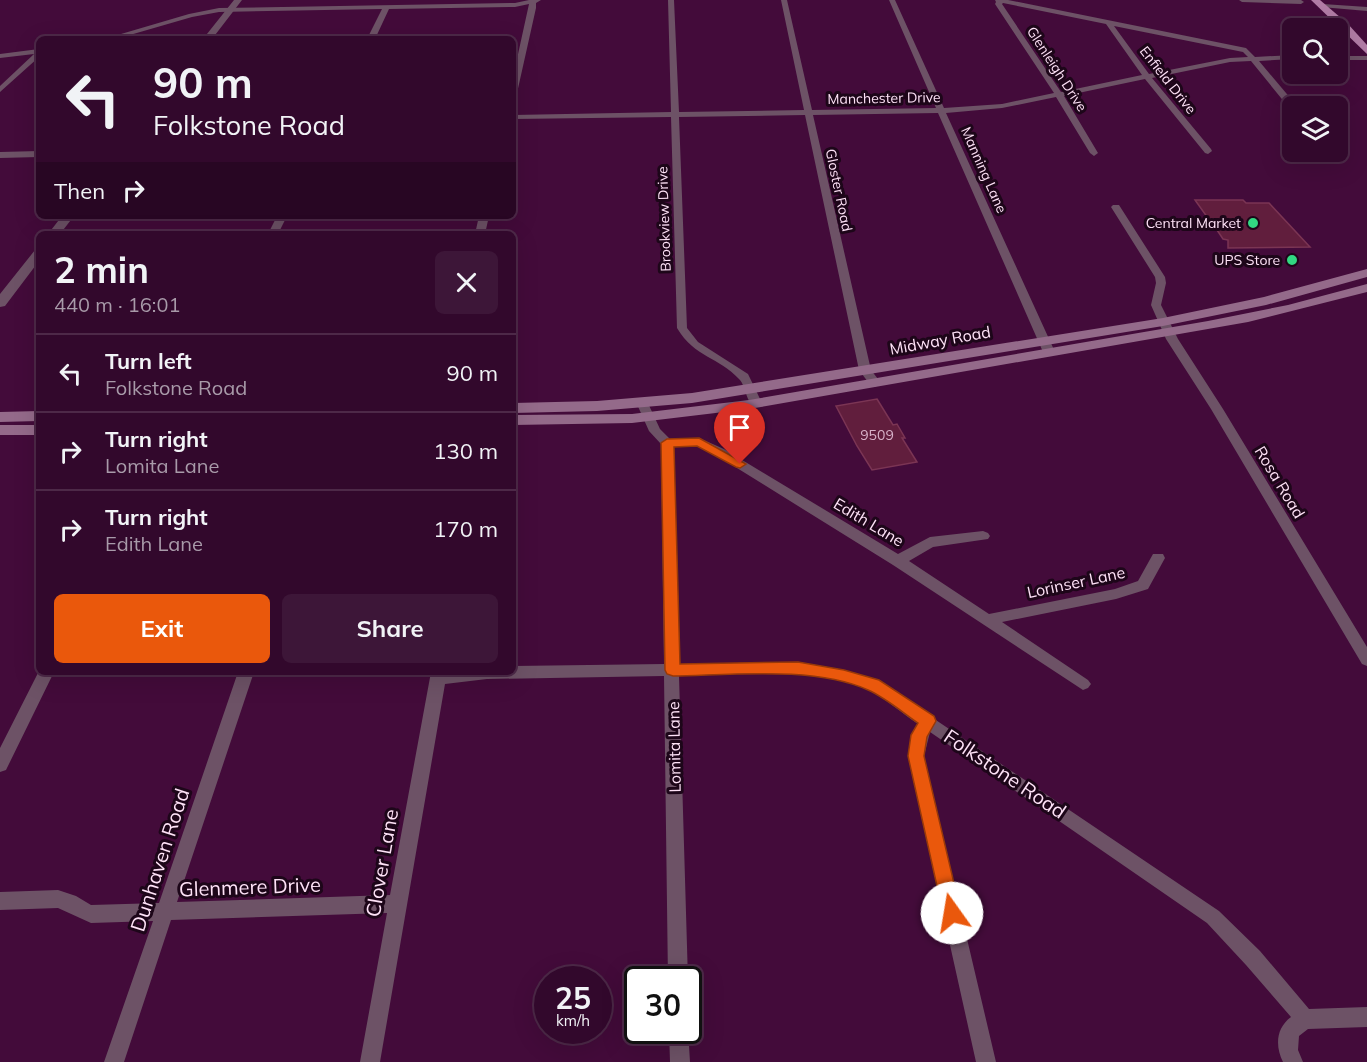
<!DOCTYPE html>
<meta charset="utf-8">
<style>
body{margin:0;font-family:Mulish,sans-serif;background:#3d1638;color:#f1f3f6;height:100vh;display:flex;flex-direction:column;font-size:22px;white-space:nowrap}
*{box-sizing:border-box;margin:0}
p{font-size:20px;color:#a89aa9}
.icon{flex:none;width:33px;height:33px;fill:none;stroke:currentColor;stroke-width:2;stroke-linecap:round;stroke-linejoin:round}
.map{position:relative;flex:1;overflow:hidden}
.drawer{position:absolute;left:36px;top:231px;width:480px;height:444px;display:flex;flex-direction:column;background:#32082c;border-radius:9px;box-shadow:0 6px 24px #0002,0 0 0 2px #4d2948}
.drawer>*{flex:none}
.banner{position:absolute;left:36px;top:36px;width:480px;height:183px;border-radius:9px;box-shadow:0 6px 24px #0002,0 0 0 2px #4d2948;background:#32082c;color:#f1f3f6;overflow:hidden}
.tools{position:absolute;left:1282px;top:18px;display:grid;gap:12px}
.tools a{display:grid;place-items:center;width:66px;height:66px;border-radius:9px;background:#32082c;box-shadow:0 6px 24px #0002,0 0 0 2px #4d2948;font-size:30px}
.speed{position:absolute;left:534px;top:966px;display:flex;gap:12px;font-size:30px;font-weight:700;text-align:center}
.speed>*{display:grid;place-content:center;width:78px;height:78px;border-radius:50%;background:#32082c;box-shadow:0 6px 24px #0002,0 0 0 2px #4d2948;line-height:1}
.speed small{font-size:15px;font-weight:400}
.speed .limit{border:3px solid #111;border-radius:9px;background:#fff;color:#111}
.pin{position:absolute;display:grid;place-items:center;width:51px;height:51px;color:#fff;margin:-62px -26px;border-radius:50% 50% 50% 0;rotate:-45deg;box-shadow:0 0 6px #0007}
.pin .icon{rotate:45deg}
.me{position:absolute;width:66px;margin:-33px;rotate:347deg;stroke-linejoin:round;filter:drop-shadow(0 0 4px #0008)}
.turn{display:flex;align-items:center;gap:21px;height:126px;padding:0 18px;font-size:27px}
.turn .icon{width:78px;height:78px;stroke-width:2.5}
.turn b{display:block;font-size:42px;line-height:51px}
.then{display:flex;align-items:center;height:57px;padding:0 18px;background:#0003;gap:12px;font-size:22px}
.round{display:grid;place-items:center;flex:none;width:63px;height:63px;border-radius:9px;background:#3d1638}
.overview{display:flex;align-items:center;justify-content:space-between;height:102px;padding:0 18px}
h1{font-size:36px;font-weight:700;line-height:45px}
.primary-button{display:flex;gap:12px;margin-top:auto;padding:12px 18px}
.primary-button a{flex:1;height:69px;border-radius:9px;background:#ea580c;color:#fff;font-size:24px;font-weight:700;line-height:69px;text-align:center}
.primary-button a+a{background:#3d1638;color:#f1f3f6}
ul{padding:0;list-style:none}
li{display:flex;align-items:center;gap:18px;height:78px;padding:0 18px;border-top:2px solid #4d2948}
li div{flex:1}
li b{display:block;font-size:22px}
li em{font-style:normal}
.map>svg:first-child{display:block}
.building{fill:#611e3d;stroke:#7b3554;stroke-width:1.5}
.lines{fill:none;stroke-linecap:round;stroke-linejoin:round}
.minor{fill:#6d5266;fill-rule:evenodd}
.tertiary{fill:#6d5266;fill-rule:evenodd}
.secondary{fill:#946a8a;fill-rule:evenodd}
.primary{fill:#b27ca6;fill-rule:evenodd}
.route{fill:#ea580c;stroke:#983908;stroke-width:1.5}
.poi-dot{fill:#32d882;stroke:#1d0619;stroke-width:2}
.labels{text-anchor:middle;stroke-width:6;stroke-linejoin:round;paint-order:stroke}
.far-street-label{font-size:14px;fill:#fee2f7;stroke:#1d0619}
.far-poi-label{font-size:14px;fill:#fee2f7;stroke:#1d0619;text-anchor:end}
.number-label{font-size:14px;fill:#d7b1c8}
.street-label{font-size:16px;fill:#fee2f7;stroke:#1d0619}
.near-street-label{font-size:20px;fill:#fee2f7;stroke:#1d0619}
</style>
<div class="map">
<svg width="1367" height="1062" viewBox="0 0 1367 1062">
<rect width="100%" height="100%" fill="#430b3a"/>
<path class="building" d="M1195,200H1243L1246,203H1269L1310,247L1228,248V240L1223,239L1215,227V222L1210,221Z
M877,399L893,425L897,424L905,438H902L917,462L872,470L857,446L836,406Z"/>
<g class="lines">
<path class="minor" d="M529,0H541L536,3V8L517,93L513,95V77L529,4L515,7L389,9L375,39H367L382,9L219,12L192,17L116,39H104L189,14L219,8L515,3Z
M668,0H674L679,112L804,110L781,0H787L812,110L936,108L889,0H895L944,108L1002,104L1054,93L995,4L996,2L995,0H1008L1246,48L1255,57L1293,55V59L1259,61L1297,106L1290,109L1251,61L1230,62L1152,78L1211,149L1212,151L1208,154L1205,153L1145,79L1064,96L1098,153L1094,156L1090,153L1056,97L1002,108L946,113L1055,352L1049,355L1043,352L938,113L813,115L871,370L881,383L875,387L871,386L859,370L805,115L679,117L687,328L698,342L748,374L762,403L756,407C745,403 747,387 739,379C719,357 695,358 677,328L671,117L513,119V115L671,112ZM1003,3L1106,24L1142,75L1061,92L1002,4ZM1114,26L1243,52L1248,57L1230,58L1149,74Z
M1239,0H1301L1304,2L1301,4L1242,2Z
M1323,4L1367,7V11L1321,7Z
M39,49V57L0,92V86L34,54L0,58V54Z
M1338,56H1367V60H1338Z
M39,151V157L0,158V152Z
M1113,205H1119L1165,277L1166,283L1161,305L1178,339L1223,409L1367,647V666L1362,664L1211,409L1166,339L1151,305L1156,283L1155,277L1111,207Z
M277,216H287L278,234H268Z
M479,216H489L485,234H475Z
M642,398L646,399L660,429L670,439L699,438L724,449L898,554L930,537L983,531L988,533L990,536L988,539L933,547L909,561L989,614L1115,589L1138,581L1153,554H1163L1165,558L1148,589L1116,599L1002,622L1088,680L1091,684L1088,688L1083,690L893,565L716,455L697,446L673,447L679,664L798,662L844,670L878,681L1219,911L1260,951L1309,1009L1367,1007V1027L1308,1029L1299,1036L1298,1050L1303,1062H1283C1275,1046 1276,1028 1291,1017L1246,965L1207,923L930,732L924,756L996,1062H976L908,756L911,736L918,724C902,713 885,698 868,690C820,666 733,675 679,676L688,980H668L664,676L487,679L445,684L380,1062H360L387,913L171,920L124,1062H104L153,921L91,923L58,908L0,910V892L58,890L76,896L91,905L159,903L238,672H254L177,902L390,895L431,672H513V666L664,664L661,444L649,431L636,402Z
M39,671L54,672L6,770L0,772V748Z
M688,1029L690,1062H670L669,1030Z"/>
<path class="tertiary" d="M234,0H242L212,39H203Z
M62,216H74L60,234H48Z
M39,249V261L5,306L0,307V294L35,250Z"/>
<path class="secondary" d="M1367,269V277L1266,305L1163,326L692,403L597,411L513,413V403L597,401L692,393L1163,318L1264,297Z
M1367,284V292L1248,322L749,409L632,423L513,425V415L632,414L749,400L1208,321L1288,305Z
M39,411V421L0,422V412Z
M0,425H39V435H0Z"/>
<path class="primary" d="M1311,0H1320L1348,24L1367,45V54Z"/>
</g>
<path class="route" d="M699,438L746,464L740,468L736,467L697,446L674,447L680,664L798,662L844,670L879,680L934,716L936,721L927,737L924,756L961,913L959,920L952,922L946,920L943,913L908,756L911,735L918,723C902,712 886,698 868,690C815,666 731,675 673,676L667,674L665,670L661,443L667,439Z"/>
<g class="poi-dot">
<circle cx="1253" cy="223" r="6"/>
<circle cx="1292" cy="260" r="6"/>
</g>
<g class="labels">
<g class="far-street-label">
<text transform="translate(1057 69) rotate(57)" y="5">Glenleigh Drive</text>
<text transform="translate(1168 80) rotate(52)" y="5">Enfield Drive</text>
<text transform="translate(884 98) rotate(-1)" y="5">Manchester Drive</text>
<text transform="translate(984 170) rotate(66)" y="5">Manning Lane</text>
<text transform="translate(839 190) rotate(78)" y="5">Gloster Road</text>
<text transform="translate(664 219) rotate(-92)" y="5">Brookview Drive</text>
</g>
<g class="far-poi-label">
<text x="1241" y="228">Central Market</text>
<text x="1280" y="265">UPS Store</text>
</g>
<g class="number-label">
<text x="877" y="440">9509</text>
</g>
<g class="street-label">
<text transform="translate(940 340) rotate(-10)" y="6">Midway Road</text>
<text transform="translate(1280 482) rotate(59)" y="6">Rosa Road</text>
<text transform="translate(869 522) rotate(31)" y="6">Edith Lane</text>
<text transform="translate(1076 582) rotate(-12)" y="6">Lorinser Lane</text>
<text transform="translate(674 747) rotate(-91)" y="6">Lomita Lane</text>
</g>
<g class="near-street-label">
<text transform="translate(1005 774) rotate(34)" y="7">Folkstone Road</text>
<text transform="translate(160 860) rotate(-72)" y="7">Dunhaven Road</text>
<text transform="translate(382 863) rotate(-80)" y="7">Clover Lane</text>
<text transform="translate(250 887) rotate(-2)" y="7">Glenmere Drive</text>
</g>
</g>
</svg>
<div class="tools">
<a><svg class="icon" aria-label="search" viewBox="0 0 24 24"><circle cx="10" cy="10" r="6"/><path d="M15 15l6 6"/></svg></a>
<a><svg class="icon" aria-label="layers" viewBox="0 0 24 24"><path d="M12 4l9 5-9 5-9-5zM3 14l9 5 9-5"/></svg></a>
</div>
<div class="speed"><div>25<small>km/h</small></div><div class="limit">30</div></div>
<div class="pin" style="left:740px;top:464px;background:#d93025"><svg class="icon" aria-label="arrive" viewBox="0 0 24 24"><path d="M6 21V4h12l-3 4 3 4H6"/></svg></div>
<svg class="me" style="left:952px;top:913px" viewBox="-20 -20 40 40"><circle r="19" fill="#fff"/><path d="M0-13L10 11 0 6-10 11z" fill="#ea580c"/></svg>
<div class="banner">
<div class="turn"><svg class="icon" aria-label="left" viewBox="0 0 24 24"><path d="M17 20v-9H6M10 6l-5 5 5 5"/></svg><div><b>90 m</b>Folkstone Road</div></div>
<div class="then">Then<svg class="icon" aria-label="right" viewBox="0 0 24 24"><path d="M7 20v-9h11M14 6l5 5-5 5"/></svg></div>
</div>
<section class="drawer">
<div class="overview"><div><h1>2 min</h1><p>440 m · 16:01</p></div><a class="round"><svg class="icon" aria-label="close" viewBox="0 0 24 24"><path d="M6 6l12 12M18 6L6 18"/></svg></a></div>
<ul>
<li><svg class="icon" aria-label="left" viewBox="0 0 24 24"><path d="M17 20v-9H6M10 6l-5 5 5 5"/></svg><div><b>Turn left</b><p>Folkstone Road</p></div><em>90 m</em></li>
<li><svg class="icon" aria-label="right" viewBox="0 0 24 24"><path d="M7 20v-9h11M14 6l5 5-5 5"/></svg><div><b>Turn right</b><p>Lomita Lane</p></div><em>130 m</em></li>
<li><svg class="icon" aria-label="right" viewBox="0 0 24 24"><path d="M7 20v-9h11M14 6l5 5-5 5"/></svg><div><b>Turn right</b><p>Edith Lane</p></div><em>170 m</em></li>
</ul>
<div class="primary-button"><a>Exit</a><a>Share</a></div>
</section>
</div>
